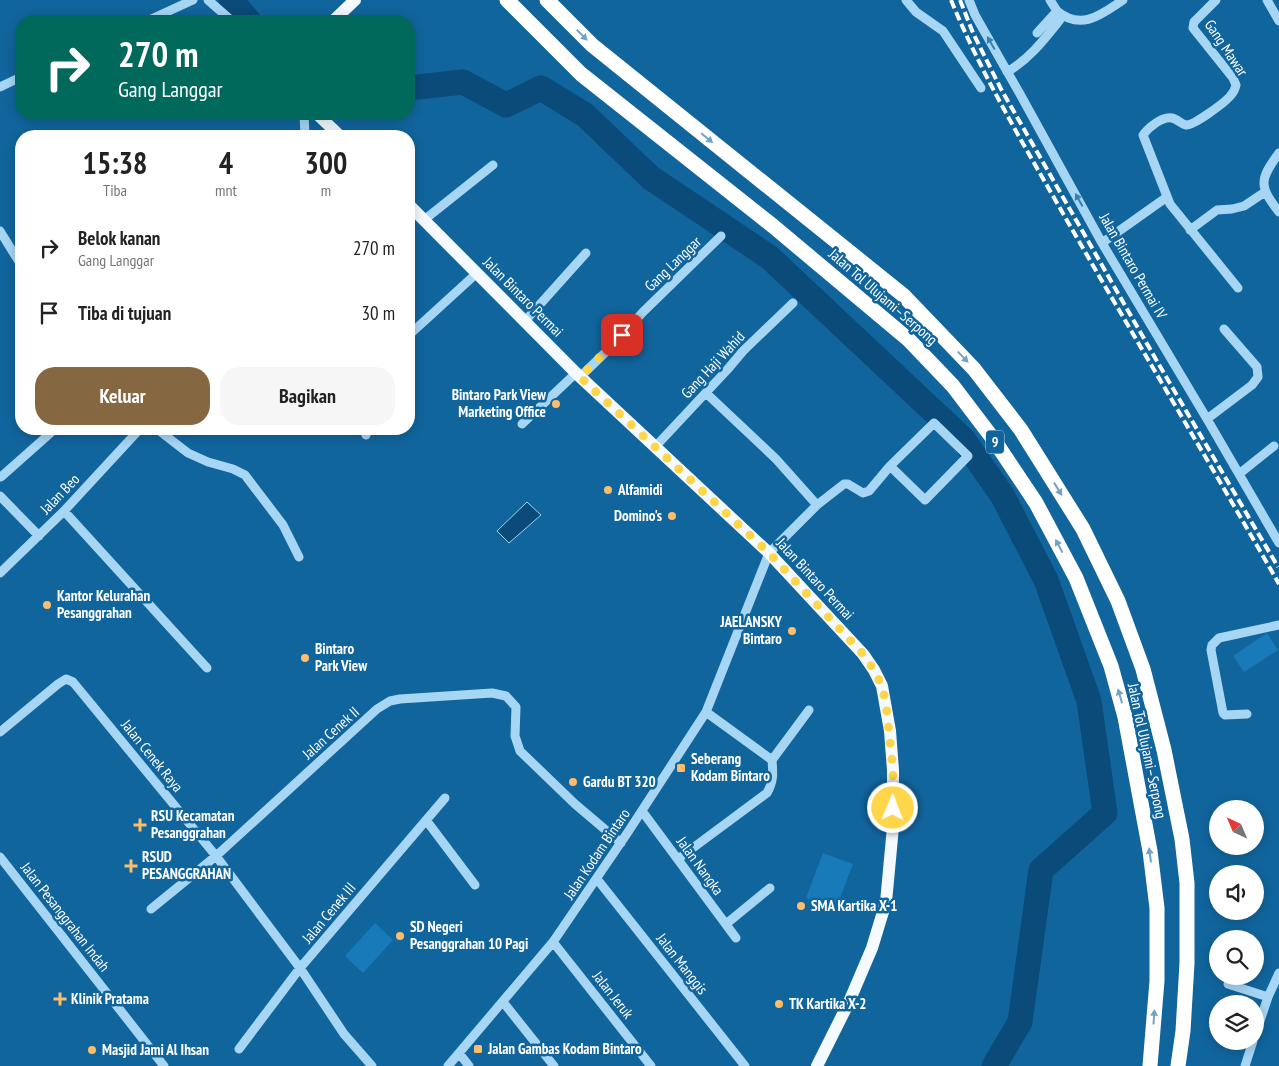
<!DOCTYPE html>
<html lang="id">
<meta charset="utf-8">
<style>
body{margin:0;font-family:"PT Sans Narrow",sans-serif;background:#f6f6f6;color:#222;height:100vh;display:flex;flex-direction:column;font-size:19px;white-space:nowrap}
*{box-sizing:border-box;margin:0}
p{font-size:16px;color:#767676}
.icon{flex:none;width:28px;height:28px;fill:none;stroke:currentColor;stroke-width:2;stroke-linecap:round;stroke-linejoin:round}
.map{position:relative;flex:1;overflow:hidden}
.side{position:absolute;left:15px;top:130px;width:400px;height:305px;display:flex;flex-direction:column;background:#fff;border-radius:20px;box-shadow:0 2px 12px #0003}
.side>*{flex:none}
.hud{position:absolute;left:15px;top:15px;width:400px;height:105px;border-radius:20px;box-shadow:0 2px 12px #0003;background:#00695c;color:#fff;overflow:hidden}
.needle{width:32px;rotate:316deg}
.tools{position:absolute;left:1209px;top:800px;display:grid;gap:10px}
.tools a{display:grid;place-items:center;width:55px;height:55px;border-radius:50%;background:#fff;box-shadow:0 2px 12px #0003;font-size:25px}
.pin{position:absolute;display:grid;place-items:center;width:42px;height:42px;color:#fff;margin:-21px;border-radius:10px;box-shadow:0 2px 8px #0006}
.me{position:absolute;width:55px;margin:-28px;rotate:1deg;stroke-linejoin:round;filter:drop-shadow(0 0 4px #0008)}
.turn{display:flex;align-items:center;gap:18px;height:105px;padding:0 20px;font-size:22px}
.turn .icon{width:65px;height:65px;stroke-width:2.5}
.turn b{display:block;font-size:35px;line-height:42px}
.eta{display:flex;justify-content:space-evenly;align-items:center;height:85px;text-align:center}
.eta b{font-size:30px;font-weight:800;line-height:35px}
.action{display:flex;gap:10px;margin-top:auto;padding:10px 20px}
.action a{flex:1;height:58px;border-radius:20px;background:#856742;color:#fff;font-size:20px;font-weight:800;line-height:58px;text-align:center}
.action a+a{background:#f6f6f6;color:#222}
ul{padding:0;list-style:none}
li{display:flex;align-items:center;gap:15px;height:65px;padding:0 20px}
li div{flex:1}
li b{display:block;font-size:19px}
li em{font-style:normal}
.map>svg:first-child{display:block}
.green{fill:#187ab8}
.water{fill:#0a4b79;stroke:#98d4f8}
.lines{fill:none;stroke-linecap:round;stroke-linejoin:round}
.river{stroke:#0a4b79;stroke-width:25}
.minor{stroke:#a7d6f5;stroke-width:9}
.major{stroke:#f4faff;stroke-width:12}
.highway{stroke:#fff;stroke-width:15}
.rail{stroke:#fff;stroke-width:4;stroke-dasharray:9 4;stroke-linecap:butt}
.oneway{fill:#70a3c4}
.oneway2{fill:#3681b3}
.route{stroke:#ffd54a;stroke-width:9;stroke-dasharray:0 16.2}
.poi-dot{fill:#ffbc6a;stroke:#11659d;stroke-width:2}
.labels{text-anchor:middle;stroke-width:5;stroke-linejoin:round;paint-order:stroke}
.shield{fill:#11659d;stroke:#b8d1e2;stroke-width:1}
.shield-label{font-size:14px;font-weight:bold;fill:#fff}
.street-label{font-size:15px;fill:#fff;stroke:#11659d}
.poi-label{font-size:15px;font-weight:bold;fill:#fff;stroke:#11659d;text-anchor:start}
</style>
<div class="map">
<svg width="1279" height="1066" viewBox="0 0 1279 1066">
<rect width="100%" height="100%" fill="#11659d"/>
<path class="green" d="M1267,633L1278,650L1244,672L1233,656Z
M823,853L853,864L836,909L806,898Z
M375,923L393,940L363,973L345,956Z"/>
<path class="water" d="M527,502L541,515L509,543L497,531Z"/>
<g class="lines">
<path class="river" d="M231,0L249,21
M409,88L463,82L506,105L541,88L585,115L651,178L769,257L963,439L1002,495L1046,580L1089,701L1105,813L1041,870L1020,1022L994,1066"/>
<path class="minor" d="M208,0L232,21
M906,0L916,12L943,31L981,88
M969,0L975,15L1020,94L1102,243L1207,419L1279,543
M1050,0L1057,11
M1216,0L1194,22L1193,28L1233,78L1236,85C1235,89 1234,92 1231,95C1226,102 1193,126 1186,125C1181,124 1177,119 1172,118C1162,116 1148,128 1143,135L1170,204L1238,288
M1267,0L1279,21
M147,21L193,0
M1037,33L1057,11C1081,31 1101,15 1123,0
M1007,72C1031,58 1046,37 1063,16
M0,87L21,77
M304,114L305,136
M1279,153C1259,180 1259,186 1279,212
M424,220L493,165
M1190,230L1217,210L1232,209L1244,206L1265,192
M0,231L21,265
M1102,243L1167,197
M525,321L586,253
M409,335L477,273
M580,377L615,343L643,312L721,236
M1207,419L1252,385L1258,377L1257,367L1224,329
M522,424L576,373
M157,429L188,453L208,462L233,469L245,475L283,525L299,557
M364,429L366,435
M655,447L727,370L743,351L793,303
M1239,474L1274,446
M1,477L55,429
M0,496L39,536
M817,505L844,484H848L863,493L869,491L890,466L934,423L968,456L925,500L890,466
M64,511L207,668
M0,573L64,511L137,432L135,429
M1247,714L1225,715L1223,713L1211,650L1212,645L1219,638L1279,625
M0,732L58,684L66,679L73,682L216,856L300,968L344,1034L372,1066
M772,760L809,710
M642,811L736,938
M426,820L475,885
M0,857L164,1066
M678,859L767,793C774,781 773,773 772,760L706,712
M597,879L745,1066
M151,909L216,856L377,709L390,701L400,699L492,693L506,696L516,707L515,736L520,751L575,804L621,843
M726,924L770,888
M553,942L651,1066
M1228,984L1268,997
M503,1002L554,1066
M1255,1036L1268,997L1279,973
M239,1049L300,968L445,798
M459,1053L469,1066
M448,1066L553,942L628,832L706,712L769,553L817,505L776,459L706,393
M1245,1066L1253,1041"/>
<path class="major" d="M333,21L355,0
M317,114L340,136
M409,205L576,373L769,553L863,654L874,670L882,686L890,731L893,770V827L886,902L872,948L849,1002L817,1066"/>
<path class="highway" d="M507,0L581,74L773,226L909,340L953,386L994,440L1036,503L1076,578L1111,666L1125,717L1150,851L1157,908V981L1150,1066
M547,0L592,45L903,295L974,369L1021,430L1083,529L1118,601L1143,669L1164,750L1182,839L1187,883V963L1183,1031L1178,1066"/>
<path class="rail" d="M951,0C983,78 1027,150 1069,224C1138,344 1210,463 1279,584
M960,0L973,33L1001,89L1158,363L1278,567"/>
</g>
<defs><path id="oneway-solid" d="M-6-.8H1V-3.2L6.5 0L1 3.2V.8H-6Z" transform="scale(1.25)"/></defs>
<g class="oneway">
<use href="#oneway-solid" transform="translate(582 35) rotate(45)"/>
<use href="#oneway-solid" transform="translate(707 138) rotate(39)"/>
<use href="#oneway-solid" transform="translate(963 357) rotate(46)"/>
<use href="#oneway-solid" transform="translate(1058 489) rotate(58)"/>
<use href="#oneway-solid" transform="translate(1059 546) rotate(-118)"/>
<use href="#oneway-solid" transform="translate(1120 696) rotate(-106)"/>
<use href="#oneway-solid" transform="translate(1150 855) rotate(-98)"/>
<use href="#oneway-solid" transform="translate(1154 1017) rotate(-86)"/>
</g>
<g class="oneway2">
<use href="#oneway-solid" transform="translate(991 43) rotate(-120)"/>
<use href="#oneway-solid" transform="translate(1079 200) rotate(-119)"/>
</g>
<g class="lines">
<path class="route" d="M622,335L580,377L769,553L863,654L874,670L882,686L886,704L893,770V808"/>
</g>
<g class="poi-dot">
<circle cx="556" cy="404" r="5"/>
<circle cx="608" cy="490" r="5"/>
<circle cx="672" cy="516" r="5"/>
<circle cx="47" cy="605" r="5"/>
<circle cx="792" cy="631" r="5"/>
<circle cx="305" cy="658" r="5"/>
<rect x="676" y="763" width="10" height="10" rx="2.5"/>
<circle cx="573" cy="782" r="5"/>
<path d="M137.5 817.5h5v5h5v5h-5v5h-5v-5h-5v-5h5z"/>
<path d="M128.5 858.5h5v5h5v5h-5v5h-5v-5h-5v-5h5z"/>
<circle cx="801" cy="906" r="5"/>
<circle cx="400" cy="936" r="5"/>
<path d="M57.5 991.5h5v5h5v5h-5v5h-5v-5h-5v-5h5z"/>
<circle cx="779" cy="1004" r="5"/>
<rect x="473" y="1044" width="10" height="10" rx="2.5"/>
<circle cx="92" cy="1050" r="5"/>
</g>
<g class="labels">
<rect class="shield" x="986" y="430.5" width="18" height="23" rx="4"/>
<g class="shield-label">
<text x="995" y="447">9</text>
</g>
<g class="street-label">
<text transform="translate(1226 48) rotate(56)" y="5">Gang Mawar</text>
<text transform="translate(673 264) rotate(-44)" y="5">Gang Langgar</text>
<text transform="translate(1133 266) rotate(60)" y="5">Jalan Bintaro Permai IV</text>
<text transform="translate(523 297) rotate(45)" y="5">Jalan Bintaro Permai</text>
<text transform="translate(883 297) rotate(41)" y="5">Jalan Tol Ulujami–Serpong</text>
<text transform="translate(713 365) rotate(-47)" y="5">Gang Haji Wahid</text>
<text transform="translate(60 494) rotate(-46)" y="5">Jalan Beo</text>
<text transform="translate(815 579) rotate(47)" y="5">Jalan Bintaro Permai</text>
<text transform="translate(331 733) rotate(-42)" y="5">Jalan Cenek II</text>
<text transform="translate(1147 751) rotate(78)" y="5">Jalan Tol Ulujami–Serpong</text>
<text transform="translate(152 756) rotate(51)" y="5">Jalan Cenek Raya</text>
<text transform="translate(597 854) rotate(-56)" y="5">Jalan Kodam Bintaro</text>
<text transform="translate(700 866) rotate(54)" y="5">Jalan Nangka</text>
<text transform="translate(329 913) rotate(-50)" y="5">Jalan Cenek III</text>
<text transform="translate(65 917) rotate(52)" y="5">Jalan Pesanggrahan Indah</text>
<text transform="translate(682 964) rotate(52)" y="5">Jalan Manggis</text>
<text transform="translate(613 995) rotate(52)" y="5">Jalan Jeruk</text>
</g>
<g class="poi-label">
<text x="546" y="400" text-anchor="end">Bintaro Park View<tspan x="546" dy="17">Marketing Office</tspan></text>
<text x="618" y="495">Alfamidi</text>
<text x="662" y="521" text-anchor="end">Domino's</text>
<text x="57" y="601">Kantor Kelurahan<tspan x="57" dy="17">Pesanggrahan</tspan></text>
<text x="782" y="627" text-anchor="end">JAELANSKY<tspan x="782" dy="17">Bintaro</tspan></text>
<text x="315" y="654">Bintaro<tspan x="315" dy="17">Park View</tspan></text>
<text x="691" y="764">Seberang<tspan x="691" dy="17">Kodam Bintaro</tspan></text>
<text x="583" y="787">Gardu BT 320</text>
<text x="151" y="821">RSU Kecamatan<tspan x="151" dy="17">Pesanggrahan</tspan></text>
<text x="142" y="862">RSUD<tspan x="142" dy="17">PESANGGRAHAN</tspan></text>
<text x="811" y="911">SMA Kartika X-1</text>
<text x="410" y="932">SD Negeri<tspan x="410" dy="17">Pesanggrahan 10 Pagi</tspan></text>
<text x="71" y="1004">Klinik Pratama</text>
<text x="789" y="1009">TK Kartika X-2</text>
<text x="488" y="1054">Jalan Gambas Kodam Bintaro</text>
<text x="102" y="1055">Masjid Jami Al Ihsan</text>
</g>
</g>
</svg>
<div class="tools">
<a><svg class="needle" viewBox="-14 -14 28 28"><path d="M0-13l5 13h-10z" fill="#e53935"/><path d="M0 13l5-13h-10z" fill="#767676"/></svg></a>
<a><svg class="icon" aria-label="sound" viewBox="0 0 24 24"><path d="M4 9h4l5-4v14l-5-4H4zM17 9q2 3 0 6"/></svg></a>
<a><svg class="icon" aria-label="search" viewBox="0 0 24 24"><circle cx="10" cy="10" r="6"/><path d="M15 15l6 6"/></svg></a>
<a><svg class="icon" aria-label="layers" viewBox="0 0 24 24"><path d="M12 4l9 5-9 5-9-5zM3 14l9 5 9-5"/></svg></a>
</div>
<div class="pin" style="left:622px;top:335px;background:#d93025"><svg class="icon" aria-label="arrive" viewBox="0 0 24 24"><path d="M6 21V4h12l-3 4 3 4H6"/></svg></div>
<svg class="me" style="left:893px;top:808px" viewBox="-20 -20 40 40"><circle r="17" fill="#ffd54a" stroke="#fff" stroke-width="3"/><path d="M0-11L8 9 0 5-8 9z" fill="#fff"/></svg>
<div class="hud">
<div class="turn"><svg class="icon" aria-label="right" viewBox="0 0 24 24"><path d="M7 20v-9h11M14 6l5 5-5 5"/></svg><div><b>270 m</b>Gang Langgar</div></div>
</div>
<section class="side">
<div class="eta">
<div><b>15:38</b><p>Tiba</p></div>
<div><b>4</b><p>mnt</p></div>
<div><b>300</b><p>m</p></div>
</div>
<ul>
<li><svg class="icon" aria-label="right" viewBox="0 0 24 24"><path d="M7 20v-9h11M14 6l5 5-5 5"/></svg><div><b>Belok kanan</b><p>Gang Langgar</p></div><em>270 m</em></li>
<li><svg class="icon" aria-label="arrive" viewBox="0 0 24 24"><path d="M6 21V4h12l-3 4 3 4H6"/></svg><div><b>Tiba di tujuan</b></div><em>30 m</em></li>
</ul>
<div class="action"><a>Keluar</a><a>Bagikan</a></div>
</section>
</div>
